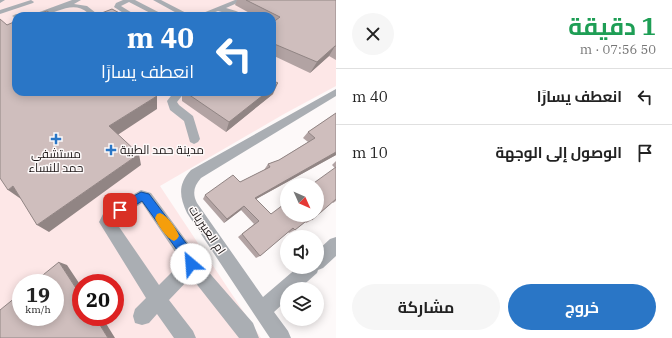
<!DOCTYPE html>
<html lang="ar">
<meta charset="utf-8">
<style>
body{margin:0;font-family:"IBM Plex Serif",Cairo,serif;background:#f6f6f6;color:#222;direction:rtl;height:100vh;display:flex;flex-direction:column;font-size:15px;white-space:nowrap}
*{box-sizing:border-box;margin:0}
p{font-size:13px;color:#767676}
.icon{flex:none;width:22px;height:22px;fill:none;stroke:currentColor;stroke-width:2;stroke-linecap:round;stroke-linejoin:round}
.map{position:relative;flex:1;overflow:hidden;direction:ltr}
.side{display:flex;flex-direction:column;background:#fff;width:336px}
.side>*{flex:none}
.guide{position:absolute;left:12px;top:12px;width:264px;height:84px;border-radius:12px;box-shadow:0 2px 10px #0003;direction:rtl;background:#2a76c6;color:#fff;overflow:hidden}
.needle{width:26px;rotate:135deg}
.fabs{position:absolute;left:280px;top:178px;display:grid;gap:8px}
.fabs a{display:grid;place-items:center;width:44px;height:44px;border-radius:50%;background:#fff;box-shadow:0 2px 10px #0003;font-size:20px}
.speed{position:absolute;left:12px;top:274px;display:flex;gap:8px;font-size:20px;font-weight:700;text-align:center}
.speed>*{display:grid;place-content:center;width:52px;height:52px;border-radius:50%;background:#fff;box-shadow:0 2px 10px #0003;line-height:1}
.speed small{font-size:10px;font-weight:400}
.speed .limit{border:6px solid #d22;background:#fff;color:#111}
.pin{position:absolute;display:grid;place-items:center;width:34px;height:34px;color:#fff;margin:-17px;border-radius:8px;box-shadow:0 2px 6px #0006}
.me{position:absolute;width:44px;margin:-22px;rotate:333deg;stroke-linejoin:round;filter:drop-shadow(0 0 3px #0008)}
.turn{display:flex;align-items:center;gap:14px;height:84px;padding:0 16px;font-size:18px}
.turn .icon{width:52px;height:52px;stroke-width:2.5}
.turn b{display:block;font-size:28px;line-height:34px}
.round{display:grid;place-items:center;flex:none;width:42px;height:42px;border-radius:21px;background:#f6f6f6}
.head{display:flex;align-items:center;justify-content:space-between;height:68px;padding:0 16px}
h1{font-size:24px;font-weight:700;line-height:30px;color:#1e9e55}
.action{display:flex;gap:8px;margin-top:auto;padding:8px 16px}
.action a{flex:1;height:46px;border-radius:24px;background:#2a76c6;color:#fff;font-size:16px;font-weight:700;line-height:46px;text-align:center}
.action a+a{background:#f6f6f6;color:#222}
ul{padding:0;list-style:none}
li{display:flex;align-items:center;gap:12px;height:56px;padding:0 16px;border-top:1px solid #e0e0e0}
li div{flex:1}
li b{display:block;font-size:15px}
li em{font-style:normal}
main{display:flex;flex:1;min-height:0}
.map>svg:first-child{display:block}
.built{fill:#fde7e7;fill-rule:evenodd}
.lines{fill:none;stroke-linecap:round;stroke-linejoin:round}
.minor{fill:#aaaeb3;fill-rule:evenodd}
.wall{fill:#b2a3a3}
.shaded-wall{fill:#918584}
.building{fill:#cfbebd;stroke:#918584}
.route{fill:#1a73e8;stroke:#114b97}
.slow{fill:#f59e0b}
.poi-dot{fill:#2a76c6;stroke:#fdf9f9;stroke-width:1.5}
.labels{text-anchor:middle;stroke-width:3;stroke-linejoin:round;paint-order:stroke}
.poi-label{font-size:12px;fill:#1d1717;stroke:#fdf9f9;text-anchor:start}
.street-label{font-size:12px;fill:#1d1717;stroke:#fdf9f9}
</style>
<main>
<section class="side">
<div class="head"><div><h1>1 دقيقة</h1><p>50 m · 07:56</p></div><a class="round"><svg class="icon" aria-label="close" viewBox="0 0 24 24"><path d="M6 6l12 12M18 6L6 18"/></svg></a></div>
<ul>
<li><svg class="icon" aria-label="left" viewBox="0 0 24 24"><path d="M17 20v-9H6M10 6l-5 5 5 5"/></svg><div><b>انعطف يسارًا</b></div><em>40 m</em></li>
<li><svg class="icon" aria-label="arrive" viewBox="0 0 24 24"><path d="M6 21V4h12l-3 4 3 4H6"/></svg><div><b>الوصول إلى الوجهة</b></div><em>10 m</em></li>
</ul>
<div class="action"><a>خروج</a><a>مشاركة</a></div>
</section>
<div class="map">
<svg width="336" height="338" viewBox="0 0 336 338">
<rect width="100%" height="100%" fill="#fdf9f9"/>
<path class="built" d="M0,0H336V86L284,114L160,186L261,338H0ZM16,16H272V92H16ZM21,283H55V317H21ZM81,283H115V317H81Z"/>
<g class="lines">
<path class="minor" d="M0,0H5L0,3Z
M31,0L34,2L33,3L0,14V10Z
M72,0H81L74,4L87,6L96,13L95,16H87L88,13C73,0 58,13 41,16C33,17 24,16 16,16V18L12,16L16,14H34Z
M123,0H135L166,16H156L129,2L121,6L137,16H128L114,7L116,3Z
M153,0H161L192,16H182Z
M235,0H244L226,8L236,11L247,16H237L218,11L207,15L203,13Z
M336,89V96L201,178C194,186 192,193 197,203L263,297L298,267H317V251L330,239L336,237V256L323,268L318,270L317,273L299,289H287V300L274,312L288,331L291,338H270L187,213C179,196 178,184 191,170Z
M174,92H185L177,102L179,105L193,116L200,139L198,142L194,144L190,142L184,121L170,110L167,101Z
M141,190L151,193L197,255L199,261L253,323L259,338H239L191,277L169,300L193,331L196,338H174L157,314L149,323L142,325L135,323L133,316L135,309L146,298L99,222L104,212ZM142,203L182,262L159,285L115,221Z"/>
</g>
<path class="wall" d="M237,0H336V60L329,56L310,73L272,55V16H255L235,5Z
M182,92H272L273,94L226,132L182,101Z
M336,113V155L256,199L271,214L287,215L335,168L332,165L336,161V201L333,203L332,202L312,220L306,223L305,222L295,230L289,233L288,232L260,256L256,258L238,237L254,224L241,210L224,223L203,199L205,195L240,182L264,170L268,164L279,160L308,142L303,138L308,132Z"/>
<path class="shaded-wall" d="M335,46L329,56L310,73L317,62Z
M278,83L273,94L226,132L229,122L267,92H272V88Z
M157,96V109L113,138L109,126Z
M336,152V155L251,202L255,198Z
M139,154L141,165L49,232L37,225Z
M13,186L21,199L8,190Z
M244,206L241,210L224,223L227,219Z
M59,262L67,265L81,286V296Z
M95,317H102L115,338H108Z"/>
<path class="building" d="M246,0H336V46H335L317,62L272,43V23L280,17Z
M112,9L125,16H94Z
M47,11L54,16H31Z
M0,19L7,25L16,21V92H151L157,96L109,126L139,154L37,225L13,186L8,190L0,178Z
M272,80L278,83L272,88Z
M185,92H267L229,122Z
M336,113V152L255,198L271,214L287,202V215H317V185H311L336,167V199L312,220L310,218L295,230L293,228L260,256L242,234L259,221L244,206L227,219L205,195L233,175L240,182L270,167L268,164L279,160L315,138L308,132Z
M59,262L81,296V317H95L108,338H0V310L21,293V317H55V283H33Z"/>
<path class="route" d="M141,192L149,194L195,255L197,264L195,269L191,270L187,269L185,261L142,201L120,215L116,213L115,210L116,206Z"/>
<path class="slow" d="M160,213C168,216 176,228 179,236L177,239L174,241C166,238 158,225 155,218L157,214Z"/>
<g class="poi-dot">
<path d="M54 133h4v4h4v4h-4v4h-4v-4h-4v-4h4z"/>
<path d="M109 144h4v4h4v4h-4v4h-4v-4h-4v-4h4z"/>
</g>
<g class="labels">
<g class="poi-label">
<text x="120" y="154">مدينة حمد الطبية</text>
<text x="56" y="158" text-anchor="middle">مستشفى<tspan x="56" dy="14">حمد للنساء</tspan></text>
</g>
<g class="street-label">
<text transform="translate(207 230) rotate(56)" y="4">ام العبيريات</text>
</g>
</g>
</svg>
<div class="fabs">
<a><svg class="needle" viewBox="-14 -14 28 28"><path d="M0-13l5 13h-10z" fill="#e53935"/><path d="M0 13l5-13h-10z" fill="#767676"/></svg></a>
<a><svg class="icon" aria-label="sound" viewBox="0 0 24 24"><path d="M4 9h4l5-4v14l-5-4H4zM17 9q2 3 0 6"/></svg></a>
<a><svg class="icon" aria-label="layers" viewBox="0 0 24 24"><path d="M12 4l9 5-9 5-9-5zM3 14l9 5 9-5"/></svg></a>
</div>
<div class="speed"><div>19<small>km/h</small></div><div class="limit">20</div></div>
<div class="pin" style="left:120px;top:210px;background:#d93025"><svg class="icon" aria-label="arrive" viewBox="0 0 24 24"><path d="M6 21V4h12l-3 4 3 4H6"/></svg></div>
<svg class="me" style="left:191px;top:264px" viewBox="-20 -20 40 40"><circle r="19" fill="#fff"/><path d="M0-13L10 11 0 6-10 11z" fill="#1a73e8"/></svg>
<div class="guide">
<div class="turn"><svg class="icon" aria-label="left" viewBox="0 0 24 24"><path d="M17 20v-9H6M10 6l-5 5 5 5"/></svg><div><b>40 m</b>انعطف يسارًا</div></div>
</div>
</div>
</main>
